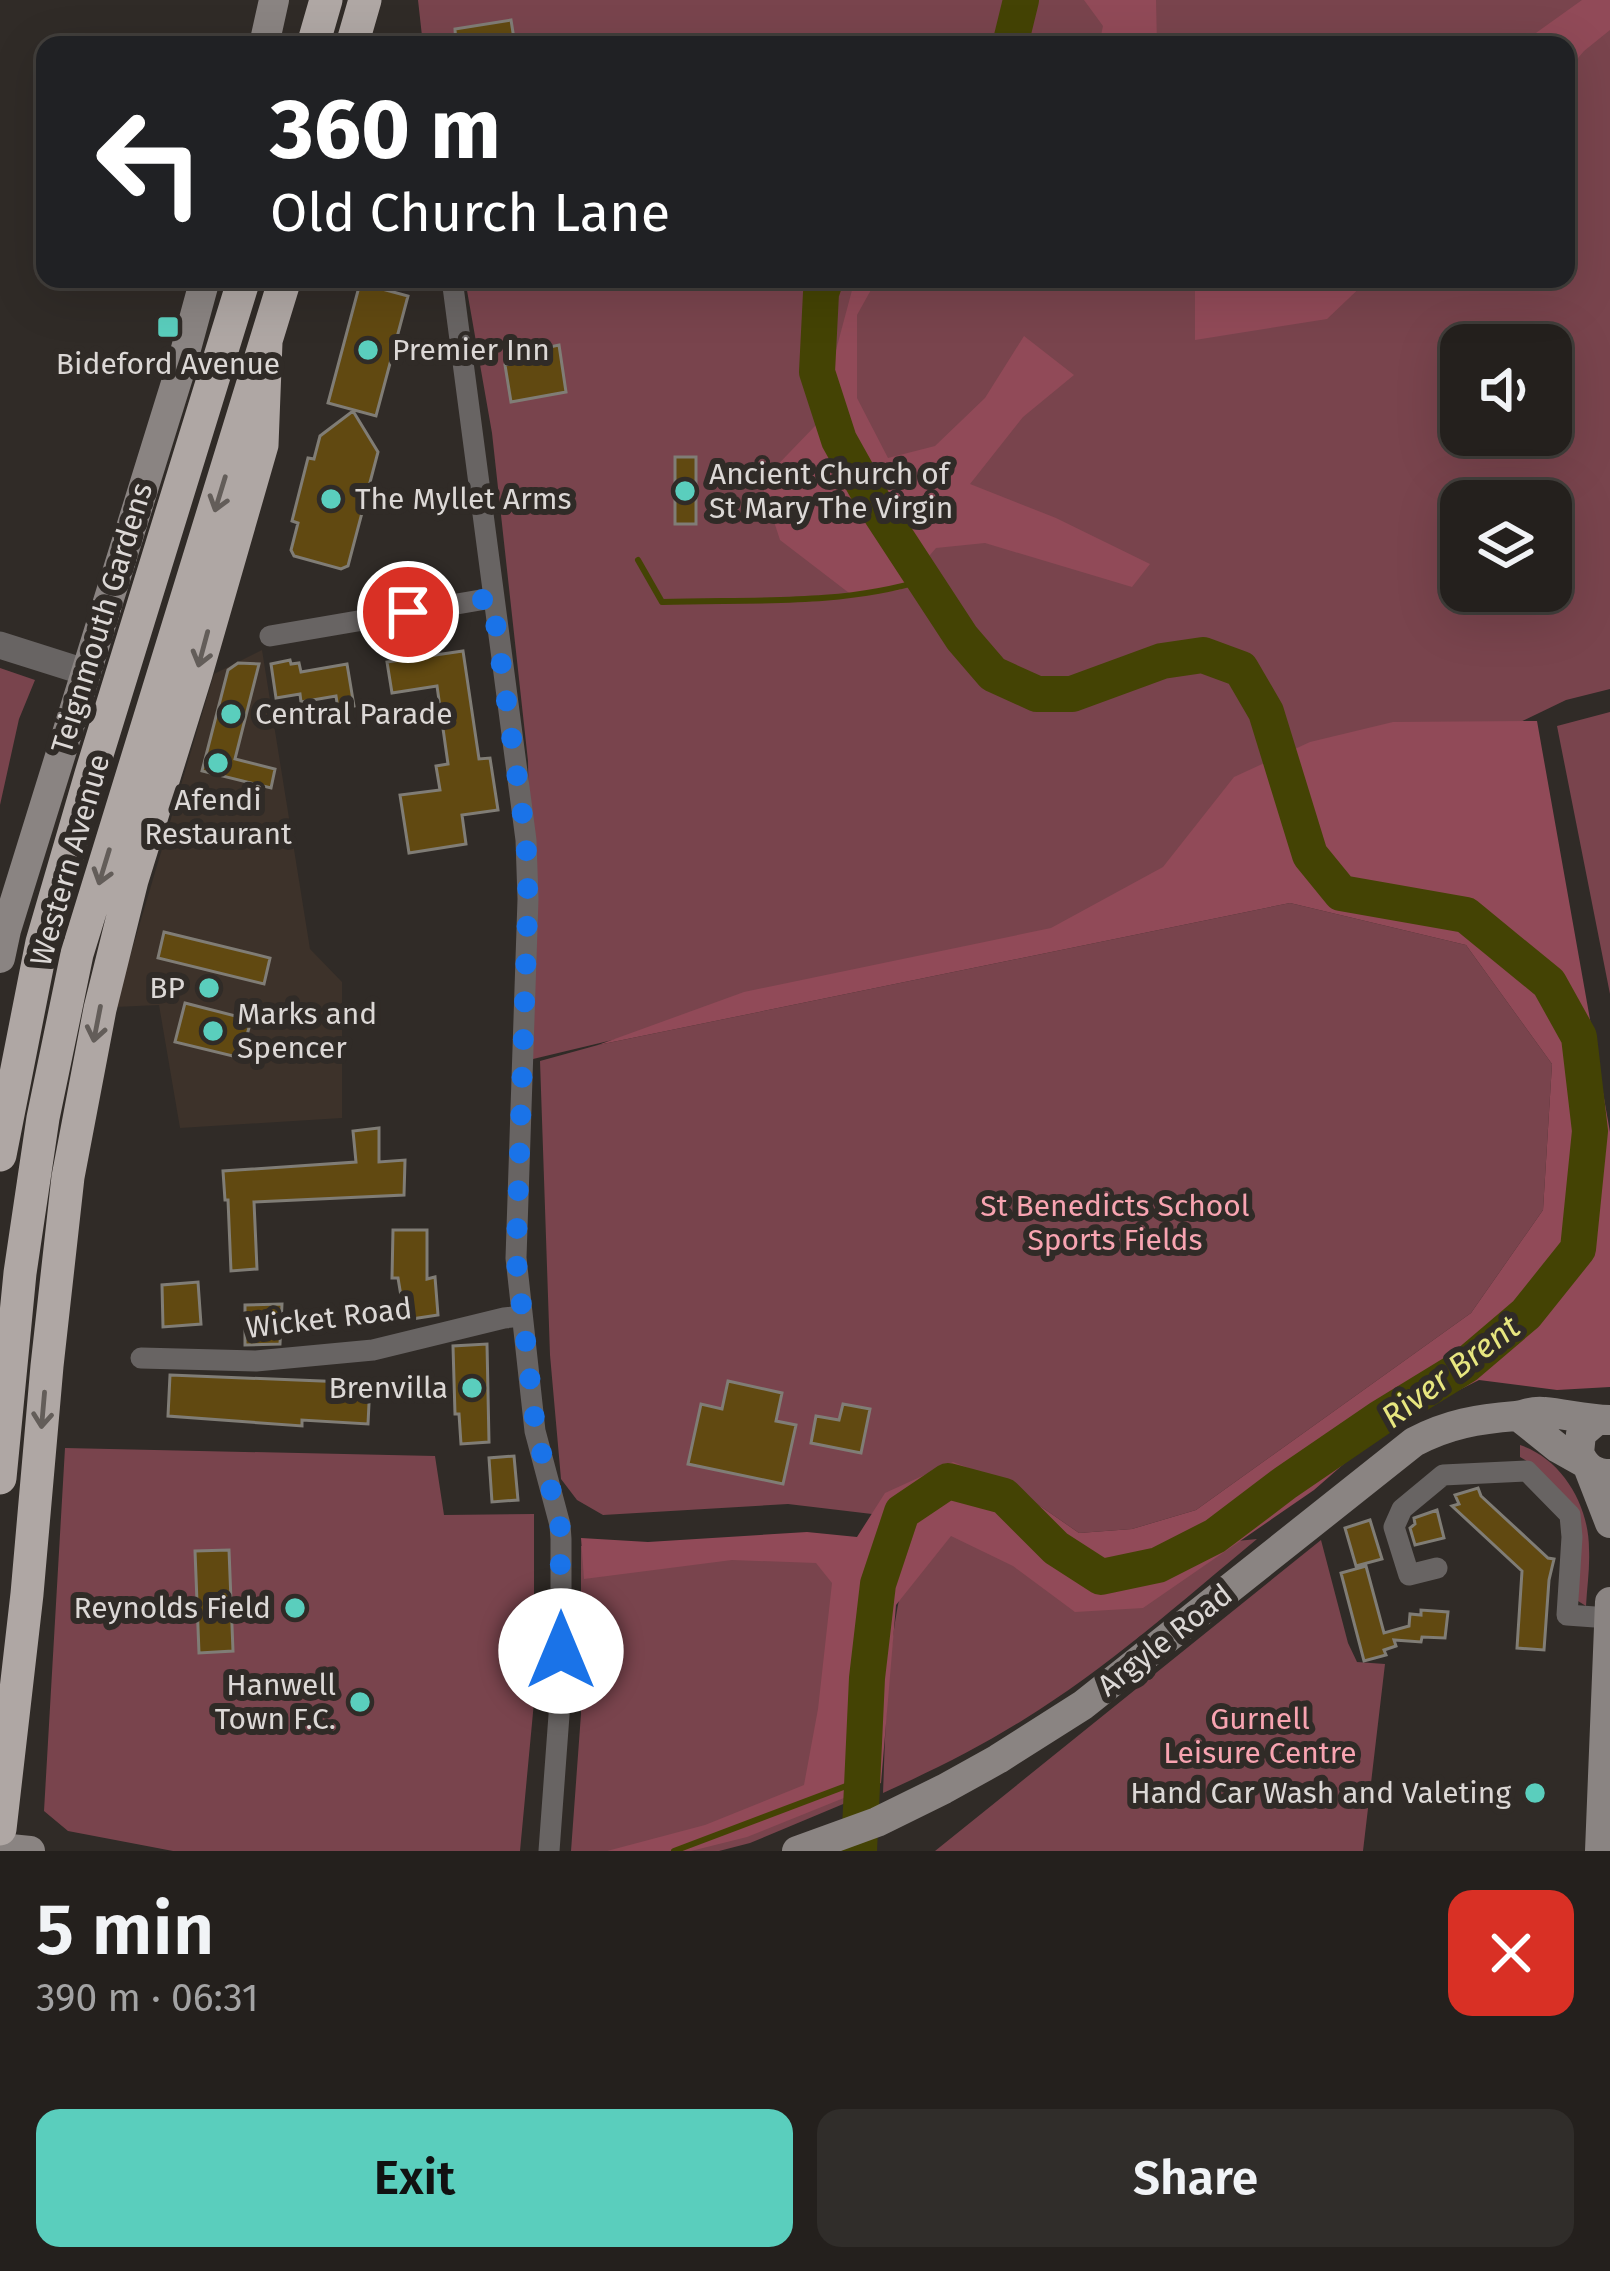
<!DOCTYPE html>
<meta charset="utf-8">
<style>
body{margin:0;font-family:"Fira Sans",sans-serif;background:#302d2a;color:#f1f3f6;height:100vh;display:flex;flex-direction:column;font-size:45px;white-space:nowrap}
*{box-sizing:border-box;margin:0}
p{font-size:39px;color:#a3a3a4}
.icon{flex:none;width:66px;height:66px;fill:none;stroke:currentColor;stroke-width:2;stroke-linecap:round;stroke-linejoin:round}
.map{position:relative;height:1851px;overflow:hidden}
.sheet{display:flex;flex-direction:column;background:#24201d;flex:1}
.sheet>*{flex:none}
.banner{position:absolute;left:36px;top:36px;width:1539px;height:252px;border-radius:24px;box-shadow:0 12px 48px #0002,0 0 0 3px #413e3b;background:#202124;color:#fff;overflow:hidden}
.tools{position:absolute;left:1440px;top:324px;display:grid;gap:24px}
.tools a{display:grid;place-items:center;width:132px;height:132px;border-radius:24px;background:#24201d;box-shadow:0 12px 48px #0002,0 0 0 3px #413e3b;font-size:60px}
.pin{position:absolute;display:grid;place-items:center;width:102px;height:102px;color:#fff;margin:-51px;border:6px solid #fff;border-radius:50%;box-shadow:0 3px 12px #0007}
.me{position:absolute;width:132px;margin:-66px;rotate:0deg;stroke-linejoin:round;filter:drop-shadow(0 0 9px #0008)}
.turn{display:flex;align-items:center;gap:42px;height:252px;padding:0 36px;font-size:54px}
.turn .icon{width:156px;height:156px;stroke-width:2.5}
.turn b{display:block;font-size:84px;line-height:102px}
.round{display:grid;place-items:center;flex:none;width:126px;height:126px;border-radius:24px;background:#302d2a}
.summary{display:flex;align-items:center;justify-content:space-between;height:204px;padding:0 36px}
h1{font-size:72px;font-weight:600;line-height:90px}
.primary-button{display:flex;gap:24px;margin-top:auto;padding:24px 36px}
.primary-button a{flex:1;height:138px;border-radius:24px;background:#5acebd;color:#111;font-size:48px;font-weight:600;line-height:138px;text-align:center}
.primary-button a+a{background:#302d2a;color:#f1f3f6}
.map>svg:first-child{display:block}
.built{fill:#3d322a}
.green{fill:#79444d;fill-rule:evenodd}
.forest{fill:#914a58}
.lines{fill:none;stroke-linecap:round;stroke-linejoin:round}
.stream{stroke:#444304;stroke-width:6}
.river{stroke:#444304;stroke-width:36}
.building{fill:#614911;stroke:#807d76;stroke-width:3}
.minor{stroke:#686463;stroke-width:21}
.tertiary{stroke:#686463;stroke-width:27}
.secondary{stroke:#8a8482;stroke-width:30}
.trunk{stroke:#afa7a4;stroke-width:33}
.oneway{stroke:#635d59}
.route{stroke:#1a73e8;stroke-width:21;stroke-dasharray:0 37.8}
.poi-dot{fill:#5acebd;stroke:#302b27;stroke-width:4.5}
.labels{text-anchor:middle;stroke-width:12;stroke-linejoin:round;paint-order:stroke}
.poi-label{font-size:30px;fill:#dcd8d6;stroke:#302b27;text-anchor:start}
.street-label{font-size:30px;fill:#dcd8d6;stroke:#302b27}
.park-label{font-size:30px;fill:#f8a4b1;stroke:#302b27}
.water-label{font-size:33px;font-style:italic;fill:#e7e67f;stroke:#302b27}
</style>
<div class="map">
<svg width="1610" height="1851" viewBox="0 0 1610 1851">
<rect width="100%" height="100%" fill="#302b27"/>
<path class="built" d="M262,650L310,949L342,982V1118L180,1128L159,1005L115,1007L214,674Z"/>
<path class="green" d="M418,0H1610V689L1566,700L1489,737L1211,897L533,1059L528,761L492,433L465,279H1566V45H423ZM1461,345H1551V435H1461ZM1461,501H1551V591H1461Z
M0,668L35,680L19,719L0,805Z
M1610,712V994L1557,726Z
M1290,903L1466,945L1552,1064L1543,1210L1471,1313L1196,1510L1132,1529L1079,1533L1007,1483L872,1514L788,1504L603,1515L577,1500L561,1479L550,1355L540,1061L598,1045Z
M1520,1445C1562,1459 1589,1505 1589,1549C1590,1568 1587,1587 1586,1606L1578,1601L1580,1515L1530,1463L1520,1457Z
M65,1448L435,1456L444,1515L534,1514V1702L520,1851H173L68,1831L44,1811Z
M937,1516L1027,1562L1257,1539C1182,1601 1106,1669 1023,1720C978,1748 932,1771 883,1793C886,1722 887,1622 911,1556C916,1542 929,1528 937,1516Z
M864,1537L842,1733L848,1802L750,1843L719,1851H571L581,1714V1546L644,1547Z
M1321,1540L1348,1643L1357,1662L1385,1664L1363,1851H935Z"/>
<path class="forest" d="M1084,0H1156L1157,45H1099L1103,26Z
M1582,0H1610V30L1584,51L1566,72V45H1519Z
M855,279H877L857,315V398L888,458L935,446L985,398L1024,336L1074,375L1023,417L970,484L1056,518L1150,564L1132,587L985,543L936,548L900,590L853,596L780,540L761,482L816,425Z
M1202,279H1369L1327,319L1195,340V286Z
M1537,721L1610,1132V1387L1557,1390L1479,1380L1386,1427L1314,1490L1143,1608L1075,1612L1013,1566L951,1536L896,1605L881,1783L747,1837L691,1851H607L705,1825L804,1785L818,1709L832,1583L816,1563L732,1560L584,1579L581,1538L648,1542L807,1532L857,1537L885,1493L953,1462L1007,1483L1079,1533L1132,1529L1196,1510L1471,1313L1543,1210L1552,1064L1466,945L1290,903L598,1045L744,992L1051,928L1163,867L1234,777L1310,742L1393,722Z"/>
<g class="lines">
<path class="stream" d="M638,560L662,602C749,599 840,606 924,580
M674,1851L862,1780"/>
<path class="river" d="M1010,45L1021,0
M826,279L821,293L817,372L839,440L877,508L962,638L993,674L1037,694H1072L1162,661L1203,655L1241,669L1266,712L1310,855L1341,893L1466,915L1549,983L1579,1037L1590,1131L1578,1249L1526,1314L1465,1366L1380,1418L1285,1483L1215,1536L1158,1565L1101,1577L1056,1548L1004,1496L948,1481L902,1512L878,1584L867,1678L859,1851"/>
</g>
<path class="building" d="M511,20L515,45H456L455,29Z
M360,283L408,296L376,416L328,403Z
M559,345L566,392L511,402L505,365L518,362L517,354Z
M353,411L378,452L348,566L341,569L294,556L291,550L298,523L292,521L308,458L314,459L320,436Z
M675,457H696V524H675Z
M463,651L479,759L490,758L498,810L462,815L466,844L409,853L400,795L440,790L436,766L448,764L437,686L392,693L387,662Z
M290,660L291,664L299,663L301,672L347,664L354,706L338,709L336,696L301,702L300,694L276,698L271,664Z
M238,663L259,664L235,759L275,769L271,788L202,771L228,670Z
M164,932L270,958L264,984L158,958Z
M185,1003L251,1020L241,1058L175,1042Z
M379,1128V1162L405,1160L404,1195L254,1202L257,1269L231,1271L228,1200H225L223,1171L356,1162L353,1131Z
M393,1230H427V1279L435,1277L438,1315L405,1320L398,1278H392Z
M198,1282L201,1324L163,1327L162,1285Z
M282,1304L280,1344L245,1345V1305Z
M487,1344L489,1442L461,1444L459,1414H455L453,1346Z
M170,1375L370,1383L368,1424L302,1420V1426L168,1416Z
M728,1381L782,1393L776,1421L796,1425L783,1484L688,1464L701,1404L722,1409Z
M843,1404L870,1409L861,1453L811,1443L816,1416L839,1420Z
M514,1456L518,1500L492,1502L489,1458Z
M1478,1488L1481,1496L1548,1558L1554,1559L1549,1580L1544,1650L1517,1648L1522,1571L1452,1506L1459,1504L1455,1495Z
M1437,1510L1444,1538L1415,1545L1410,1528L1415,1524L1414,1518Z
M1370,1520L1382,1559L1356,1566L1345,1528Z
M229,1550L233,1651L199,1653L195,1551Z
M1366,1566L1384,1633L1409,1626L1410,1614L1421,1615V1610L1448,1612L1445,1638L1422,1637L1421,1642L1394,1640L1396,1646L1384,1650L1386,1655L1364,1661L1341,1573Z"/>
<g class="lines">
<path class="minor" d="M452,279L526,840L528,899L516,1258L535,1431L560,1525L561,1539V1688L549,1851
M270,636L492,598
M141,1358L256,1361L373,1350L504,1318L522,1316
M1437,1568L1409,1575L1394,1527L1402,1509L1443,1475L1527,1471L1570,1515L1572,1537L1567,1615L1609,1618"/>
<path class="tertiary" d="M0,645L85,672"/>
<path class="secondary" d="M264,45L274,0
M0,958L6,930L181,367L205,279
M1518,1416L1558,1448L1583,1462
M1596,1421L1581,1434L1579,1453C1585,1467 1594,1474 1610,1474
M1589,1469L1610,1523
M0,1848L30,1851
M797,1851L877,1822L944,1789L998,1759L1083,1705L1414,1442C1448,1424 1478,1419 1516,1416C1526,1415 1533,1410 1544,1412C1566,1414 1587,1420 1610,1420
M1600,1851L1610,1602"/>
<path class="trunk" d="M313,45L326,0
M352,45L365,0
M0,1155L42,942L91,774L244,279
M0,1478L20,1273L43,1118L77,954L285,279
M0,1829L27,1594L47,1366L68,1177L100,1009L132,880L196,674L262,445L266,342"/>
</g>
<defs><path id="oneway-shaft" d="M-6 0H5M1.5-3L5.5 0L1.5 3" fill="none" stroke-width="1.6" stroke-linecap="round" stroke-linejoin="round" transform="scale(3)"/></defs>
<g class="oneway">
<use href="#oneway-shaft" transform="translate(220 494) rotate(107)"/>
<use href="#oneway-shaft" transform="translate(203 649) rotate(105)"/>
<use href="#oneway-shaft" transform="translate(104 867) rotate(107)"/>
<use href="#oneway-shaft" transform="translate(97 1024) rotate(101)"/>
<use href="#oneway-shaft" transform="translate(43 1410) rotate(95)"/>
</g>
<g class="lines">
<path class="route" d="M408,612L492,598L526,840L528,899L516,1258L536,1431L560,1525L561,1651"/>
</g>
<g class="poi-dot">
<rect x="156" y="315" width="24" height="24" rx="6"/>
<circle cx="368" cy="350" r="12"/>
<circle cx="685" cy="491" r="12"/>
<circle cx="331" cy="499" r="12"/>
<circle cx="231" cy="714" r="12"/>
<circle cx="218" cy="763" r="12"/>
<circle cx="209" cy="988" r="12"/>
<circle cx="213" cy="1031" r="12"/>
<circle cx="472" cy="1388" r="12"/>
<circle cx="295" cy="1608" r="12"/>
<circle cx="360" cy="1702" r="12"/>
<circle cx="1535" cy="1793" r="12"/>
</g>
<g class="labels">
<g class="poi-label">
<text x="392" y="360">Premier Inn</text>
<text x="168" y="374" text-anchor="middle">Bideford Avenue</text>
<text x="709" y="484">Ancient Church of<tspan x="709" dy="34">St Mary The Virgin</tspan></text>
<text x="355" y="509">The Myllet Arms</text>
<text x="255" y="724">Central Parade</text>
<text x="218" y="810" text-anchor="middle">Afendi<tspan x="218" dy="34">Restaurant</tspan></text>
<text x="185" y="998" text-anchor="end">BP</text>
<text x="237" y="1024">Marks and<tspan x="237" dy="34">Spencer</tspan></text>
<text x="448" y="1398" text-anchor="end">Brenvilla</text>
<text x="271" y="1618" text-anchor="end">Reynolds Field</text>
<text x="336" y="1695" text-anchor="end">Hanwell<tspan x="336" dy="34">Town F.C.</tspan></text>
<text x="1511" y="1803" text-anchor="end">Hand Car Wash and Valeting</text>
</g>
<g class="street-label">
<text transform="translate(102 618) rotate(-73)" y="10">Teignmouth Gardens</text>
<text transform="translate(70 860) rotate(-74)" y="10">Western Avenue</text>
<text transform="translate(329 1318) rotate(-7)" y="10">Wicket Road</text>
<text transform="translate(1165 1640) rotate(-38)" y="10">Argyle Road</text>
</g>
<g class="park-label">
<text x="1115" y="1216">St Benedicts School<tspan x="1115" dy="34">Sports Fields</tspan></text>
<text x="1260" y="1729">Gurnell<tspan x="1260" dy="34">Leisure Centre</tspan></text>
</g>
<g class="water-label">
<text transform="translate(1450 1371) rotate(-37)" y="12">River Brent</text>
</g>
</g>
</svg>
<div class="tools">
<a><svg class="icon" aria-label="sound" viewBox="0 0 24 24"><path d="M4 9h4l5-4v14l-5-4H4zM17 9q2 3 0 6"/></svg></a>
<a><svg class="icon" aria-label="layers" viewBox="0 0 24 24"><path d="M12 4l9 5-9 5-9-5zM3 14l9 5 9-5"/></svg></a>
</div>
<div class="pin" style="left:408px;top:612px;background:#d93025"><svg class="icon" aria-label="arrive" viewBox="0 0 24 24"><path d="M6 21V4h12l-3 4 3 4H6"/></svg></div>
<svg class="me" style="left:561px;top:1651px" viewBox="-20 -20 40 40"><circle r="19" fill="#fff"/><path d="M0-13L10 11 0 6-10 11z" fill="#1a73e8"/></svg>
<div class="banner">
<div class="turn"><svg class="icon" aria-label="left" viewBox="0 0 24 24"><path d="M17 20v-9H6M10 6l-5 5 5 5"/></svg><div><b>360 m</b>Old Church Lane</div></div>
</div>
</div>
<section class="sheet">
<div class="summary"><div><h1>5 min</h1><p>390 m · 06:31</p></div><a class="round" style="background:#d93025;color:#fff"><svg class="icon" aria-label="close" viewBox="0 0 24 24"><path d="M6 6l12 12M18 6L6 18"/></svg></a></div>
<div class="primary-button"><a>Exit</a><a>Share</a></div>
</section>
